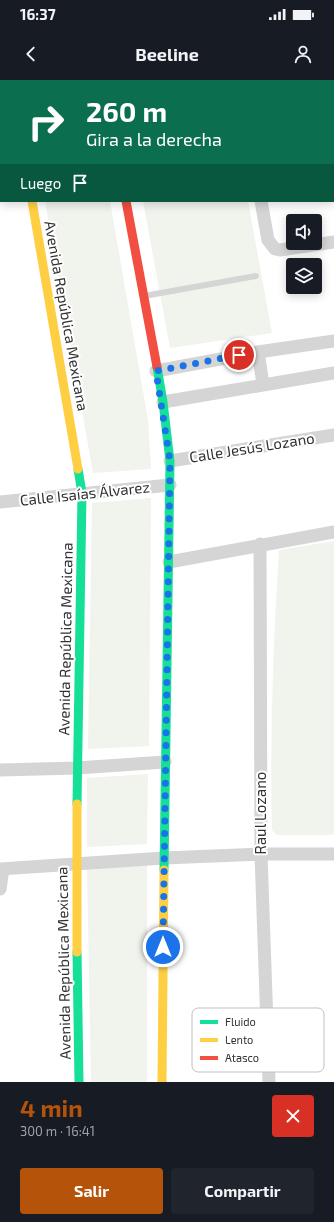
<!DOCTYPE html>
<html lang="es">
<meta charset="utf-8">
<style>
body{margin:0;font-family:"Exo 2",sans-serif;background:#20242c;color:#f1f3f6;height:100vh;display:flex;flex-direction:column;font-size:15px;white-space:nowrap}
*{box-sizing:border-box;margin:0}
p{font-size:13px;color:#9ea1a6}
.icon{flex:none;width:22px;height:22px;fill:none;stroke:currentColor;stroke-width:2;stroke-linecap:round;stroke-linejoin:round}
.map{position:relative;height:1002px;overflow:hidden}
.panel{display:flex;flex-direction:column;background:#171b24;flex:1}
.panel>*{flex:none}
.top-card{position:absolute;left:0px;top:0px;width:334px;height:122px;box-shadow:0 2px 10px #0003;background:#0b6e4f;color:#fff;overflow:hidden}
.controls{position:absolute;left:286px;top:134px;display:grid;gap:8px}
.controls a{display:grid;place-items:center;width:36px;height:36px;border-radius:4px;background:#171b24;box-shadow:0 2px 10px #0003;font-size:20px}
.pin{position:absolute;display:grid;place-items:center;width:34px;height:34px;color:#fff;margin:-17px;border:2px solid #fff;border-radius:50%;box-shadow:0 1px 4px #0007}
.me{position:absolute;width:44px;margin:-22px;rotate:0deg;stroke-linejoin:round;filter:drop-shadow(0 0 3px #0008)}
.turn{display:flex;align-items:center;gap:14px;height:84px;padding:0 20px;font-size:18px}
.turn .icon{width:52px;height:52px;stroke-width:2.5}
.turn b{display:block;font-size:28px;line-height:34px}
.then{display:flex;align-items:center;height:38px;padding:0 20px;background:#0003;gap:8px;font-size:15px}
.round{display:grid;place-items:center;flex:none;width:42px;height:42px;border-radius:4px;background:#20242c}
.head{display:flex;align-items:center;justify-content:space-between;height:68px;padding:0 20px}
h1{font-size:24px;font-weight:700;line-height:30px;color:#b45309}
.primary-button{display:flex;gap:8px;margin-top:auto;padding:8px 20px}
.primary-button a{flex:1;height:46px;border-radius:4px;background:#b45309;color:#fff;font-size:16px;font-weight:700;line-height:46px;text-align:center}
.primary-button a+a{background:#20242c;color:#f1f3f6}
.status{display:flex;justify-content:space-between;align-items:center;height:28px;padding:0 20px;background:#171b24;direction:ltr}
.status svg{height:11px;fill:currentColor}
header{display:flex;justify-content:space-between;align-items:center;height:52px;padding:0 20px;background:#171b24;font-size:18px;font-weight:700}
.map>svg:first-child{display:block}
.green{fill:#f1f3ed}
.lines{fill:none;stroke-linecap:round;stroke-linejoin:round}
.lane{stroke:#d5d5d5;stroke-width:6}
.street{stroke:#d5d5d5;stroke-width:13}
.fast{stroke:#16e098;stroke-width:9}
.slow{stroke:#ffcf43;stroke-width:9}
.jam{stroke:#f24e42;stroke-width:9}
.route{stroke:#1a73e8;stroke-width:7;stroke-dasharray:0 12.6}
.labels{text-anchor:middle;stroke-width:4;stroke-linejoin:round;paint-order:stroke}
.street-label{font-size:15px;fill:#313131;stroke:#fff}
.key{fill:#fff;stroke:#c1c1c1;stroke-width:1}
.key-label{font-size:11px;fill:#313131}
</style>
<div class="status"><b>16:37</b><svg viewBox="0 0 49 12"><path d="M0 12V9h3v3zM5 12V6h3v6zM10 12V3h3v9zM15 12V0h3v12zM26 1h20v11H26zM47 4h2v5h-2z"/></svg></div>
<header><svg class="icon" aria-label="back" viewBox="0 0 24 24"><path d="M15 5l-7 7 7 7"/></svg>Beeline<svg class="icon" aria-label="person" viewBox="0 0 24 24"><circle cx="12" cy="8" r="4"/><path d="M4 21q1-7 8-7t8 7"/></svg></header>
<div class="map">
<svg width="334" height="1002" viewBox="0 0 334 1002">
<rect width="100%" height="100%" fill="#fff"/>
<path class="green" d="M45,121H110L148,340L151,389L93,393Z
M143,121H248L272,253L170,268Z
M151,418L149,666L88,669L92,423Z
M334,461V754L331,755H277L272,750C270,656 273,563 279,470Z
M148,694L147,764L87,767V698Z
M147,784V1002H91L87,787Z"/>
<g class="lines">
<path class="lane" d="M144,216L256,196"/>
<path class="street" d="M333,63H334
M261,121L268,160L275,169L280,170L334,162
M258,272L263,304
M156,291L258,272L334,261
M163,322L334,293
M170,381L334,355
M0,422L170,405
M260,464L261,774L269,1002
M169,482L334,452
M0,690L77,688L165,682
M0,789L164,778L261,774H334
M0,809L3,789"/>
<path class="fast" d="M11,0V1
M104,0V1
M157,287L163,322L170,381L164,790
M77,724L82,413L78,389
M77,872L79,1002"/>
<path class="slow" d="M32,121L78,389
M77,724V872
M162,1002L164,790"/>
<path class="jam" d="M126,121L157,287"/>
</g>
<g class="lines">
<path class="route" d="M163,867L170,381L156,291L239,275"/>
</g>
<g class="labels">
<g class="street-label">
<text transform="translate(66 236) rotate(80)" y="5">Avenida República Mexicana</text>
<text transform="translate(252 368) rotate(-9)" y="5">Calle Jesús Lozano</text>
<text transform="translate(85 414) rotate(-6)" y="5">Calle Isaías Álvarez</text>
<text transform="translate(66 559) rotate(-89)" y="5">Avenida República Mexicana</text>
<text transform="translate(261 733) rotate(-90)" y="5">Raul Lozano</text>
<text transform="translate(64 883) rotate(-91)" y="5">Avenida República Mexicana</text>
</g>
</g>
<rect x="192" y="928" width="132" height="64" rx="6" class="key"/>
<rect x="200" y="940" width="18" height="4" fill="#16e098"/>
<rect x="200" y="958" width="18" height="4" fill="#ffcf43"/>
<rect x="200" y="976" width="18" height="4" fill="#f24e42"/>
<g class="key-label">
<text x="225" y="946">Fluido</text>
<text x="225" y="964">Lento</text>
<text x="225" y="982">Atasco</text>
</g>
</svg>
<div class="controls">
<a><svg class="icon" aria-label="sound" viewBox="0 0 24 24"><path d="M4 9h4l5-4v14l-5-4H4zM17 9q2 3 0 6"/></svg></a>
<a><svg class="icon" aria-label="layers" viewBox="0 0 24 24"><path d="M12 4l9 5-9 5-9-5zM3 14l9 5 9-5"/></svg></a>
</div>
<div class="pin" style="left:239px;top:275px;background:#d93025"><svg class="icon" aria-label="arrive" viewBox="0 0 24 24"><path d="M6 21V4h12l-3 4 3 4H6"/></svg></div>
<svg class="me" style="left:163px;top:867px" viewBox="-20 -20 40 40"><circle r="17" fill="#1a73e8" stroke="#fff" stroke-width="3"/><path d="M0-11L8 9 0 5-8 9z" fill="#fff"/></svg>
<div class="top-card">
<div class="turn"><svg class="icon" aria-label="right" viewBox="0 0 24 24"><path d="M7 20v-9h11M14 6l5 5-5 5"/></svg><div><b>260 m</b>Gira a la derecha</div></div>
<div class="then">Luego<svg class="icon" aria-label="arrive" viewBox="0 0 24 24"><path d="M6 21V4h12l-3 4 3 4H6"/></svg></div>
</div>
</div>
<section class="panel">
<div class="head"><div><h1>4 min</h1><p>300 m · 16:41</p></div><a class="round" style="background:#d93025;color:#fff"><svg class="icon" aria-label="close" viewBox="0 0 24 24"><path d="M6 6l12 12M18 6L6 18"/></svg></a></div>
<div class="primary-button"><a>Salir</a><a>Compartir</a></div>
</section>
